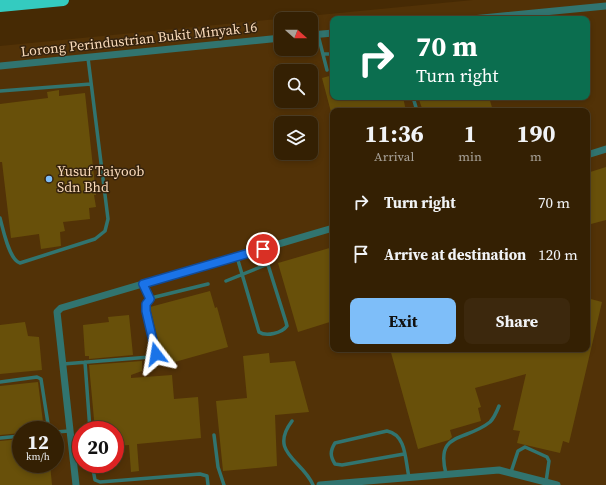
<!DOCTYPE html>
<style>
body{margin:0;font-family:"Source Serif 4",serif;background:#3c280d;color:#f1f3f6;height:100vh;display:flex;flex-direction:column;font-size:15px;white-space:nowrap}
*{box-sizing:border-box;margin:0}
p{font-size:13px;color:#a9a39a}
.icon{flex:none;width:22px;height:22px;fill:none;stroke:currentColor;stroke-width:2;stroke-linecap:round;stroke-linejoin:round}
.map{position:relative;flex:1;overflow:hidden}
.panel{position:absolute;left:330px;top:108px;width:260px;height:244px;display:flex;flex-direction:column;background:#342003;border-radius:8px;box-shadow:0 2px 6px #0003,0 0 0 1px #4e3e25}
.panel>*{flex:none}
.hud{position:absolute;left:330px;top:16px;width:260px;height:84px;border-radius:8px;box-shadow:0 2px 6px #0003,0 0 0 1px #4e3e25;background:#0b6e4f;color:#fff;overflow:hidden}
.needle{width:26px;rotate:111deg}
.tools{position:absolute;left:274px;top:12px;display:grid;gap:8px}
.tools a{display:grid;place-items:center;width:44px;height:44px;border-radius:8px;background:#342003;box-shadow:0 2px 6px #0003,0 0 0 1px #4e3e25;font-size:20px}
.speed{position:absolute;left:12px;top:421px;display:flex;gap:8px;font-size:20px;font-weight:700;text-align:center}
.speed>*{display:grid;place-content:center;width:52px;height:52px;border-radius:50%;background:#342003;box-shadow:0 2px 6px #0003,0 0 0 1px #4e3e25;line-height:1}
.speed small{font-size:10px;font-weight:400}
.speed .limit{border:6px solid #d22;background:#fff;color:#111}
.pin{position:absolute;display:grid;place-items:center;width:34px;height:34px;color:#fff;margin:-17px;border:2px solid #fff;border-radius:50%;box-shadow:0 1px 4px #0007}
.me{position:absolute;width:44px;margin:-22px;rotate:346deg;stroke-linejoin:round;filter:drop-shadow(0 0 3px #0008)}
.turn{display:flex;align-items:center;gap:14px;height:84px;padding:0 20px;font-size:18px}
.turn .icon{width:52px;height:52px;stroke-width:2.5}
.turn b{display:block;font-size:28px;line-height:34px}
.eta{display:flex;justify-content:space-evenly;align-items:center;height:68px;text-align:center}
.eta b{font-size:24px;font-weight:700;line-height:28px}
.action{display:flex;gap:8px;margin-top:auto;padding:8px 20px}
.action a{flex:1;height:46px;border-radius:8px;background:#7ebef9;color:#111;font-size:16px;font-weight:700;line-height:46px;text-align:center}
.action a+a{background:#3c280d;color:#f1f3f6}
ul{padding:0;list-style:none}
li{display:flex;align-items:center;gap:12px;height:52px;padding:0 20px}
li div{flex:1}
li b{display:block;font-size:15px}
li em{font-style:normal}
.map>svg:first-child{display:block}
.built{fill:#523207;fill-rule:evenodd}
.building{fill:#68500a}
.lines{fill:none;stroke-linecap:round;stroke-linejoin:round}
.lane{stroke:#31746f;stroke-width:3.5}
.street{stroke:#31746f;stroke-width:7}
.highway{stroke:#34cbc0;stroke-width:12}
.route-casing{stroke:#114b97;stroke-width:10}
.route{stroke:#1a73e8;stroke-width:7}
.poi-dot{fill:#7ebef9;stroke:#35230e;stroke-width:1.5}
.labels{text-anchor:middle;stroke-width:3;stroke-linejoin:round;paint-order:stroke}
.street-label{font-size:14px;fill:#f9daba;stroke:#35230e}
.poi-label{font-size:14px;fill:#f9daba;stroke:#35230e;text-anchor:start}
</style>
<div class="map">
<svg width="606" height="485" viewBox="0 0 606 485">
<rect width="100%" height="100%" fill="#462a04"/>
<path class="built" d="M473,0H606V485H0V46ZM281,19H311V49H281ZM333,19H587V97H333ZM281,71H311V101H281ZM333,111H587V349H333ZM281,123H311V153H281ZM21,430H55V464H21ZM81,430H115V464H81Z"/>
<path class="building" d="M333,75V97H403L406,111L331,112L322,78Z
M59,90V96L85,93L96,195H94L96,207L89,208L90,219L63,222L65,231L60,232L61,246L41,249L39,234L11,238L2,162H0V104L48,98L47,92Z
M418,97H489L493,111H423Z
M606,167V220L591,224L589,216L587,217V173Z
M333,247V321L298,332L278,263Z
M210,291L215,308L217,307L228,347L164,365L150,307Z
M587,298L602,302L569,443L563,441L560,453L517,443L520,431L513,430L526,374L475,388L481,407L478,408L481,421L450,430L452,437L449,440L418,449L390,349H587Z
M129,315L133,355L89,359V356H85L83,325L109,322L108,317Z
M25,322L28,336L39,337L42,370L0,374V325Z
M269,353L270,363L295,361L309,412L275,415L277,466L223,471L216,401L247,398L243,356Z
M142,361V371L131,375V378L172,375L174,399L198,397L201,438L137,444L139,471L131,472L129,445L115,446V430H95L89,365Z
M38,382L44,430H21V433L0,435V386Z
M21,439V464H50L52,485H0V441Z"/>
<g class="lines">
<path class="lane" d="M318,35L327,70
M323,54H333
M0,91L91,84
M413,97L417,111
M0,218C3,229 9,260 20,263L95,239L105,231L108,219L88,58
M237,257L259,332C266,337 282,333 287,326L286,322L263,249
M226,281L268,264
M143,284L150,299
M156,354L146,311C146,304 148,300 155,297L208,284
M85,362L90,430
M63,364L150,357
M0,382L37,377L41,379L49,430
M292,421C268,453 303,460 313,485
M55,432L69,431
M214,435L218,467L224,485
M0,438L21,436
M404,454L342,465L335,464C330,456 330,451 335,443L387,431C407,435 405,461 409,477
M92,464L95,480L100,482L200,474L207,476L208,485
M511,472L518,451L525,447L547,457L549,461L546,482
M446,474C435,431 465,442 490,422C494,418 497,411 499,406"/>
<path class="street" d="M472,19L606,6
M311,35L333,33
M0,66L281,38
M587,155L606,149
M76,485L57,312L61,308L333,228
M320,485L499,470L557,485"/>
<path class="highway" d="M0,6L63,0"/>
</g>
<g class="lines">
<g class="route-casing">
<path id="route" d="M156,354L146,311V304L150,299L143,284L263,249"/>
</g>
<use href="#route" class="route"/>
</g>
<circle class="poi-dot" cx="49" cy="179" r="4"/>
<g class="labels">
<g class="street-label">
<text transform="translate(139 39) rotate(-6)" y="5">Lorong Perindustrian Bukit Minyak 16</text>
</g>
<g class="poi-label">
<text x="57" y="176">Yusuf Taiyoob<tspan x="57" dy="16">Sdn Bhd</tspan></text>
</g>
</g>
</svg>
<div class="tools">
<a><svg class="needle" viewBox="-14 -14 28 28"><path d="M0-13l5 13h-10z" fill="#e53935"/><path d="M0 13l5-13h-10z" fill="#a9a39a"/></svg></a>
<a><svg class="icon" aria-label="search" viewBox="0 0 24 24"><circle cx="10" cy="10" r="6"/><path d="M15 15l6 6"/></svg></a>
<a><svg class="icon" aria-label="layers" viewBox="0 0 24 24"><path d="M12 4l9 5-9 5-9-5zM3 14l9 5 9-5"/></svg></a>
</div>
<div class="speed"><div>12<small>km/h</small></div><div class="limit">20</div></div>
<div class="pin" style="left:263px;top:249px;background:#d93025"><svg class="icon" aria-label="arrive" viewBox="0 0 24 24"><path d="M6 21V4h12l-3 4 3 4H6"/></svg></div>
<svg class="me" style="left:156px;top:354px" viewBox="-20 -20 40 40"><path d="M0-17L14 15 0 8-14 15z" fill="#1a73e8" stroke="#fff" stroke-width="4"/></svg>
<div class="hud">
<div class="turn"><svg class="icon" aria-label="right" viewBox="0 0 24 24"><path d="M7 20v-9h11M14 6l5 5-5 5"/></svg><div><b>70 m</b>Turn right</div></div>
</div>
<section class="panel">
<div class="eta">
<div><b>11:36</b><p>Arrival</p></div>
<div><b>1</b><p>min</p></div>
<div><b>190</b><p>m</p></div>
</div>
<ul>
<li><svg class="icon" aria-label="right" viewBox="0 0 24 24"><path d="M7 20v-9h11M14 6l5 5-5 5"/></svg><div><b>Turn right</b></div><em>70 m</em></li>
<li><svg class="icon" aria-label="arrive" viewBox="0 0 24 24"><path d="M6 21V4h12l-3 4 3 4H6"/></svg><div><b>Arrive at destination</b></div><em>120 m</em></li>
</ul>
<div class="action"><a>Exit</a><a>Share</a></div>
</section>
</div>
